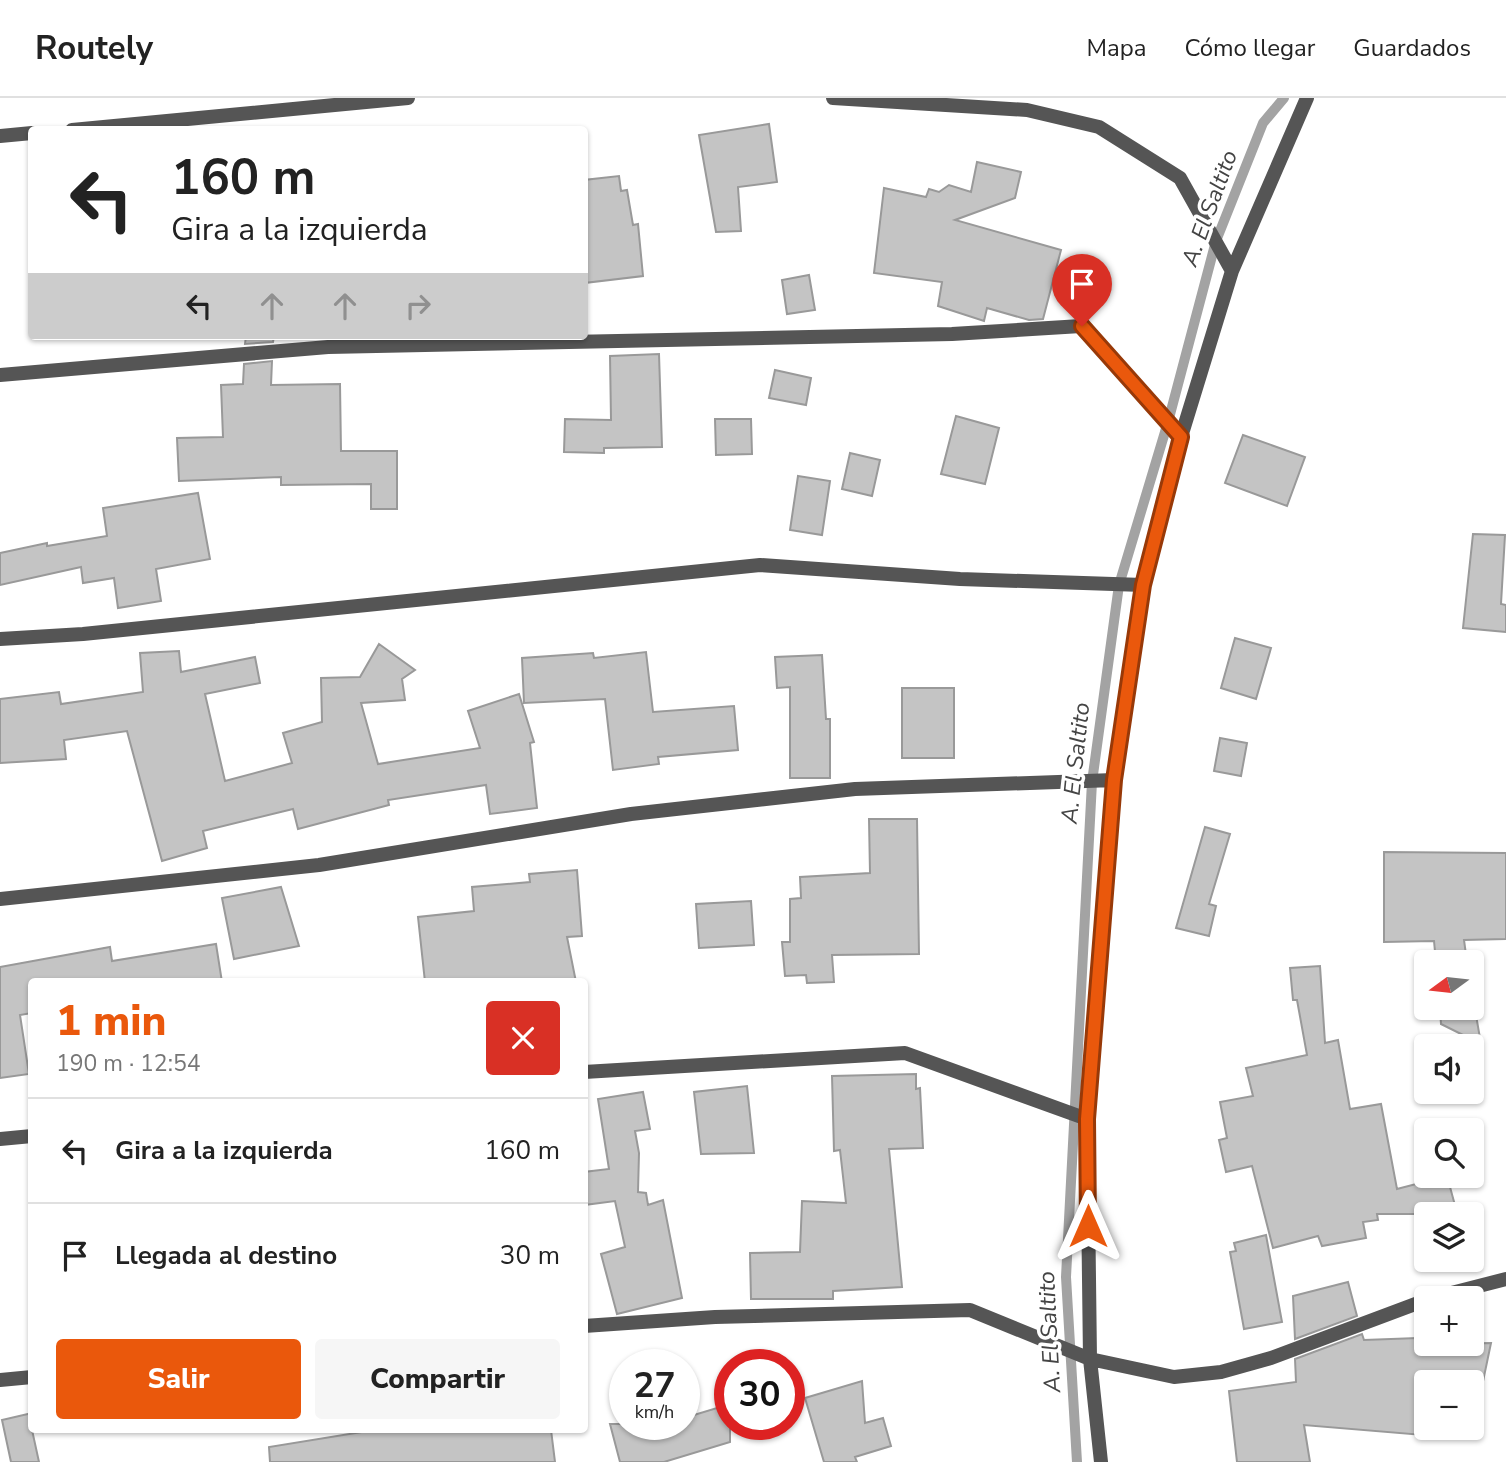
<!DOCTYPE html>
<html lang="es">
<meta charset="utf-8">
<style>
body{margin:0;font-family:"Nunito Sans",sans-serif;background:#f6f6f6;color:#222;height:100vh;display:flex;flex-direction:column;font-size:26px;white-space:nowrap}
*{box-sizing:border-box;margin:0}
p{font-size:23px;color:#767676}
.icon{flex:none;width:38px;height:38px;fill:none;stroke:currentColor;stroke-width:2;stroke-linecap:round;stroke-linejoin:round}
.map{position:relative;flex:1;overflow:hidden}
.details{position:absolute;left:28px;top:880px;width:560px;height:455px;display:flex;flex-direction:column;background:#fff;border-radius:7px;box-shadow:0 2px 5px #0004}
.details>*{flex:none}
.guide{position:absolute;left:28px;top:28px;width:560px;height:214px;border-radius:7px;box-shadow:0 2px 5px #0004;background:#fff;color:#222;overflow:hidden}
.needle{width:46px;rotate:255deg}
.controls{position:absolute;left:1414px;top:852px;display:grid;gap:14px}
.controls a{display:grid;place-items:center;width:70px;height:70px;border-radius:7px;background:#fff;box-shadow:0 2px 5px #0004;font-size:35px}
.speed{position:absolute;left:609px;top:1251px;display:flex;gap:14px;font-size:35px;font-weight:700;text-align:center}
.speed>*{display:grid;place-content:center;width:91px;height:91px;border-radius:50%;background:#fff;box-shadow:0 2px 5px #0004;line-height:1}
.speed small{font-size:18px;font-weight:400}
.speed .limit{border:10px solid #d22;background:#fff;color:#111}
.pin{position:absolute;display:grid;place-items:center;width:60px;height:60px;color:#fff;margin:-72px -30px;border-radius:50% 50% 50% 0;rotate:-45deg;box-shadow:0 0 7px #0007}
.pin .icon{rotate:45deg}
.me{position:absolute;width:77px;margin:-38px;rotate:0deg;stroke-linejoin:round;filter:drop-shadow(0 0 5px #0008)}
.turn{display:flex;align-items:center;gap:24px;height:147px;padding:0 28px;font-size:32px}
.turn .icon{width:91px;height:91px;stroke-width:2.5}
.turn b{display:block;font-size:49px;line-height:60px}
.lanes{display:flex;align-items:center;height:66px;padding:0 28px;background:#0003;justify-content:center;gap:35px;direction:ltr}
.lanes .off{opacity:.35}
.round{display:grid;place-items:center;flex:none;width:74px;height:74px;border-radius:7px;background:#f6f6f6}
.summary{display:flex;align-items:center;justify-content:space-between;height:119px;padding:0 28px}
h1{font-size:42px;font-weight:800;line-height:52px;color:#ea580c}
.action{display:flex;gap:14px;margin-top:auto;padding:14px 28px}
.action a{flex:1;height:80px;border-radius:7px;background:#ea580c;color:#fff;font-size:28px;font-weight:800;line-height:80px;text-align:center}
.action a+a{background:#f6f6f6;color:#222}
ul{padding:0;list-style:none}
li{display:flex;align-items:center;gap:21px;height:105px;padding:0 28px;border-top:2px solid #e0e0e0}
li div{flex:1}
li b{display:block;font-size:26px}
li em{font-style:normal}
header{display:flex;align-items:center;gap:42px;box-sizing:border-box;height:98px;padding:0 35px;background:#fff;border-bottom:2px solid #e0e0e0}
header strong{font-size:33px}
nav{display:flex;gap:38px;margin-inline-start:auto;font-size:24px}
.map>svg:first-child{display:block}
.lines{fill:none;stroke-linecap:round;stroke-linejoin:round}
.stream{stroke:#a3a3a3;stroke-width:10}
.building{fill:#c4c4c4;stroke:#999;stroke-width:2;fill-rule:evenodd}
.street{stroke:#555;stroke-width:14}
.route-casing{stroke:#983908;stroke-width:18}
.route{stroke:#ea580c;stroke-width:12}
.labels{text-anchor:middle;stroke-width:7;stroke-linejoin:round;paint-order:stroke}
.water-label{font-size:23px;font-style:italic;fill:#444;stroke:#fff}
</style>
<header>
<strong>Routely</strong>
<nav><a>Mapa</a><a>Cómo llegar</a><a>Guardados</a></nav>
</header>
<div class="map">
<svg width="1506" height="1364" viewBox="0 0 1506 1364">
<rect width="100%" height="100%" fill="#fff"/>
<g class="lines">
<path class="stream" d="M1077,1364L1066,1179L1092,684L1119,487L1168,324L1216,143L1263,25L1284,0"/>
</g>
<path class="building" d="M769,26L777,84L738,89L741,133L716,134L699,37Z
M977,64L1021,74L1015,100L955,122L1061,152L1043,221L1029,222L987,210L984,223L938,208L942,184L874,175L884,90L926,99L929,91L939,94L949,87L971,94Z
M619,78L621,93L627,92L633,127L638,126L643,178L584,185V82Z
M809,177L815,212L787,216L782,182Z
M246,238H274L273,244L245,246Z
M659,256L662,349L604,350V355L564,354L565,321L611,322L610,258Z
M272,263L271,287L340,286L341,353H397V411H371V386L281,387V379L179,383L177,340L223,339L221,287L243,286L244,266Z
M775,272L811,280L806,307L769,300Z
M956,318L999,330L985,386L941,376Z
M715,321H751L752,356L716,357Z
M1243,337L1305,359L1287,408L1225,385Z
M850,355L880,362L872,398L842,391Z
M798,378L830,383L822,437L790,432Z
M198,395L210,461L156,471L161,503L118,510L114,480L83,485L81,469L0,487V455L47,445V448L107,438L103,410Z
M1473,436L1505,437L1501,506L1506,507V534L1463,530Z
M1235,540L1271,550L1256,601L1221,590Z
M379,546L415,572L402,581L405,602L361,605L378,666L480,650L468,613L519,596L534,644L530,645L537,710L490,716L486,687L388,702L389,707L298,731L293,711L203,733L207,750L162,763L127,633L64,642L66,661L0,665V601L59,594L61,606L143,594L140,555L179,553L181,574L255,559L260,585L205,596L225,683L292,665L283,635L322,624L321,580L360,579Z
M646,554L653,614L734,608L738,652L658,659L659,666L613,672L605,601L524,605L522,560L593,555L594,560Z
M822,557L826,621H830V680H790V589L777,590L775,559Z
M902,590H954V660H902Z
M1220,640L1247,645L1241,678L1214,673Z
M869,721H917L919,856L832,857L834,884L807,885L806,877L785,878L782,844H790V801L801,800L800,779L870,775Z
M1205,729L1230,736L1209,806L1216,808L1209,838L1176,830Z
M1384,754L1506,755V841L1464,842L1467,864H1436L1434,843L1384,844Z
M577,772L582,838L567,839L576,884H425L418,819L474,813L472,789L530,784L529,776Z
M281,789L299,848L234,861L222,800Z
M751,803L754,847L699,850L696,806Z
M216,846L222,884H32V915L20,917L29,976L0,980V869L110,849L112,863Z
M1320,868L1325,945L1338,942L1350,1011L1381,1006L1397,1091L1447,1078L1456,1111L1437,1116H1377L1378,1122L1363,1124L1366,1140L1322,1148L1318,1138L1273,1150L1252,1068L1226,1074L1219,1042L1227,1040L1220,1004L1253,998L1246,970L1307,957L1297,902H1293L1290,870Z
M1472,890V894L1481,946L1441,926L1440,910H1472Z
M916,976V991L920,990L923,1050L889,1051L902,1189L833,1193V1201H751L750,1155L800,1154L802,1103L846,1105L840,1052L834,1053L832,978Z
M747,988L754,1055L701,1056L694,994Z
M643,994L650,1031L635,1033L639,1055L638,1094L646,1095L648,1107L663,1102L682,1200L617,1216L601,1156L625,1149L615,1103L584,1107V1074L609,1071L598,1001Z
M1266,1137L1282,1224L1244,1231L1230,1154L1236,1153L1234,1145Z
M1348,1184L1357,1218L1295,1241L1293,1198Z
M1362,1236L1364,1242L1418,1240L1426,1241V1246L1491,1245L1471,1341L1304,1327L1310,1364H1237L1229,1293L1296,1284L1295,1261ZM1426,1284H1472V1330H1426Z
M862,1283L865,1325L883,1320L891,1348L855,1359L857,1364H824L805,1300Z
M730,1306V1344L664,1364H620L610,1326H684V1320Z
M32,1315V1332L39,1364H11L2,1322Z
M374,1332H551L555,1364H270L269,1349Z"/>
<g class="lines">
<path class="street" d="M833,0L1027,12L1099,29L1180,80L1232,173
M72,32L408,0
M0,38L32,35
M0,277L328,249L952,236L1081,228L1181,339
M0,541L83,536L760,467L960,481L1143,487
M0,801L319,767L631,716L855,691L1114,682
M584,974L905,955L1087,1021
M0,1041L32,1038
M1432,1200L1506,1181
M584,1228L715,1219L970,1212L1090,1261L1174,1279L1221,1274L1271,1260L1426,1202
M0,1282L32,1279
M1101,1364L1090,1261L1087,1021L1114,682L1143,487L1181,339L1232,173L1307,0"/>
</g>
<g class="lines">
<g class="route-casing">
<path id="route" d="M1082,228L1181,339L1143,487L1114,682L1087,1021L1088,1128"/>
</g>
<use href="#route" class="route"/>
</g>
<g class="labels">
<g class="water-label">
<text transform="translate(1209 110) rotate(-70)" y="8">A. El Saltito</text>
<text transform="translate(1075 665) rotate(-84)" y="8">A. El Saltito</text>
<text transform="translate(1049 1234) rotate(-93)" y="8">A. El Saltito</text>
</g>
</g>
</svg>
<div class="controls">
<a><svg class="needle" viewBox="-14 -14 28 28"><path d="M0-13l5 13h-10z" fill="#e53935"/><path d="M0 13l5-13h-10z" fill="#767676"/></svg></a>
<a><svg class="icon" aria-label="sound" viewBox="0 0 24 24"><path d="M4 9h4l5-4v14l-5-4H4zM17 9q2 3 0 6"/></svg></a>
<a><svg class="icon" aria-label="search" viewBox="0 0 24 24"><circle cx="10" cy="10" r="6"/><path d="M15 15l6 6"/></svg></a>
<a><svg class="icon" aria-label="layers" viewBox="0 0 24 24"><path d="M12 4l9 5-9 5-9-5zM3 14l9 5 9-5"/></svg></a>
<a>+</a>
<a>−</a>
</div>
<div class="speed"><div>27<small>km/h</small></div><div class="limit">30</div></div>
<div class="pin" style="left:1082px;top:228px;background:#d93025"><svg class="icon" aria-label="arrive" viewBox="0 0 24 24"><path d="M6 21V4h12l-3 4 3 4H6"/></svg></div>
<svg class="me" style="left:1088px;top:1128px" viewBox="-20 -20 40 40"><path d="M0-17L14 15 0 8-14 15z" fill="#ea580c" stroke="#fff" stroke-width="4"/></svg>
<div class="guide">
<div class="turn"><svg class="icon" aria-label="left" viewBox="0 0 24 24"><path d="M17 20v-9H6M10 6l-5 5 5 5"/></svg><div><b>160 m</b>Gira a la izquierda</div></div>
<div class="lanes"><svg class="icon" aria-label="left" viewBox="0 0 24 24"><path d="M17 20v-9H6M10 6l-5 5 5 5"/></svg><svg class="icon off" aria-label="ahead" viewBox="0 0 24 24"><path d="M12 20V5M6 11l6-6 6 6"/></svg><svg class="icon off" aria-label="ahead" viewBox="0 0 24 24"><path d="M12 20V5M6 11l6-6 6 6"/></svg><svg class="icon off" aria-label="right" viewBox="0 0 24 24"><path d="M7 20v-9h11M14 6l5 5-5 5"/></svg></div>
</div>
<section class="details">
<div class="summary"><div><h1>1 min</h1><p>190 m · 12:54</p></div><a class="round" style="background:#d93025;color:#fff"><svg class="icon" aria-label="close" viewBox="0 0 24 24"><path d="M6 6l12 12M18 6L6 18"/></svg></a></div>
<ul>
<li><svg class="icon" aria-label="left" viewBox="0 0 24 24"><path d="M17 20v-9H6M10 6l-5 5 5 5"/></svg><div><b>Gira a la izquierda</b></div><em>160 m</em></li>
<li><svg class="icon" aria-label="arrive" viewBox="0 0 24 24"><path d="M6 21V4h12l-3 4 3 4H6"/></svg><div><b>Llegada al destino</b></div><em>30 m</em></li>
</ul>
<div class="action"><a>Salir</a><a>Compartir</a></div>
</section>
</div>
